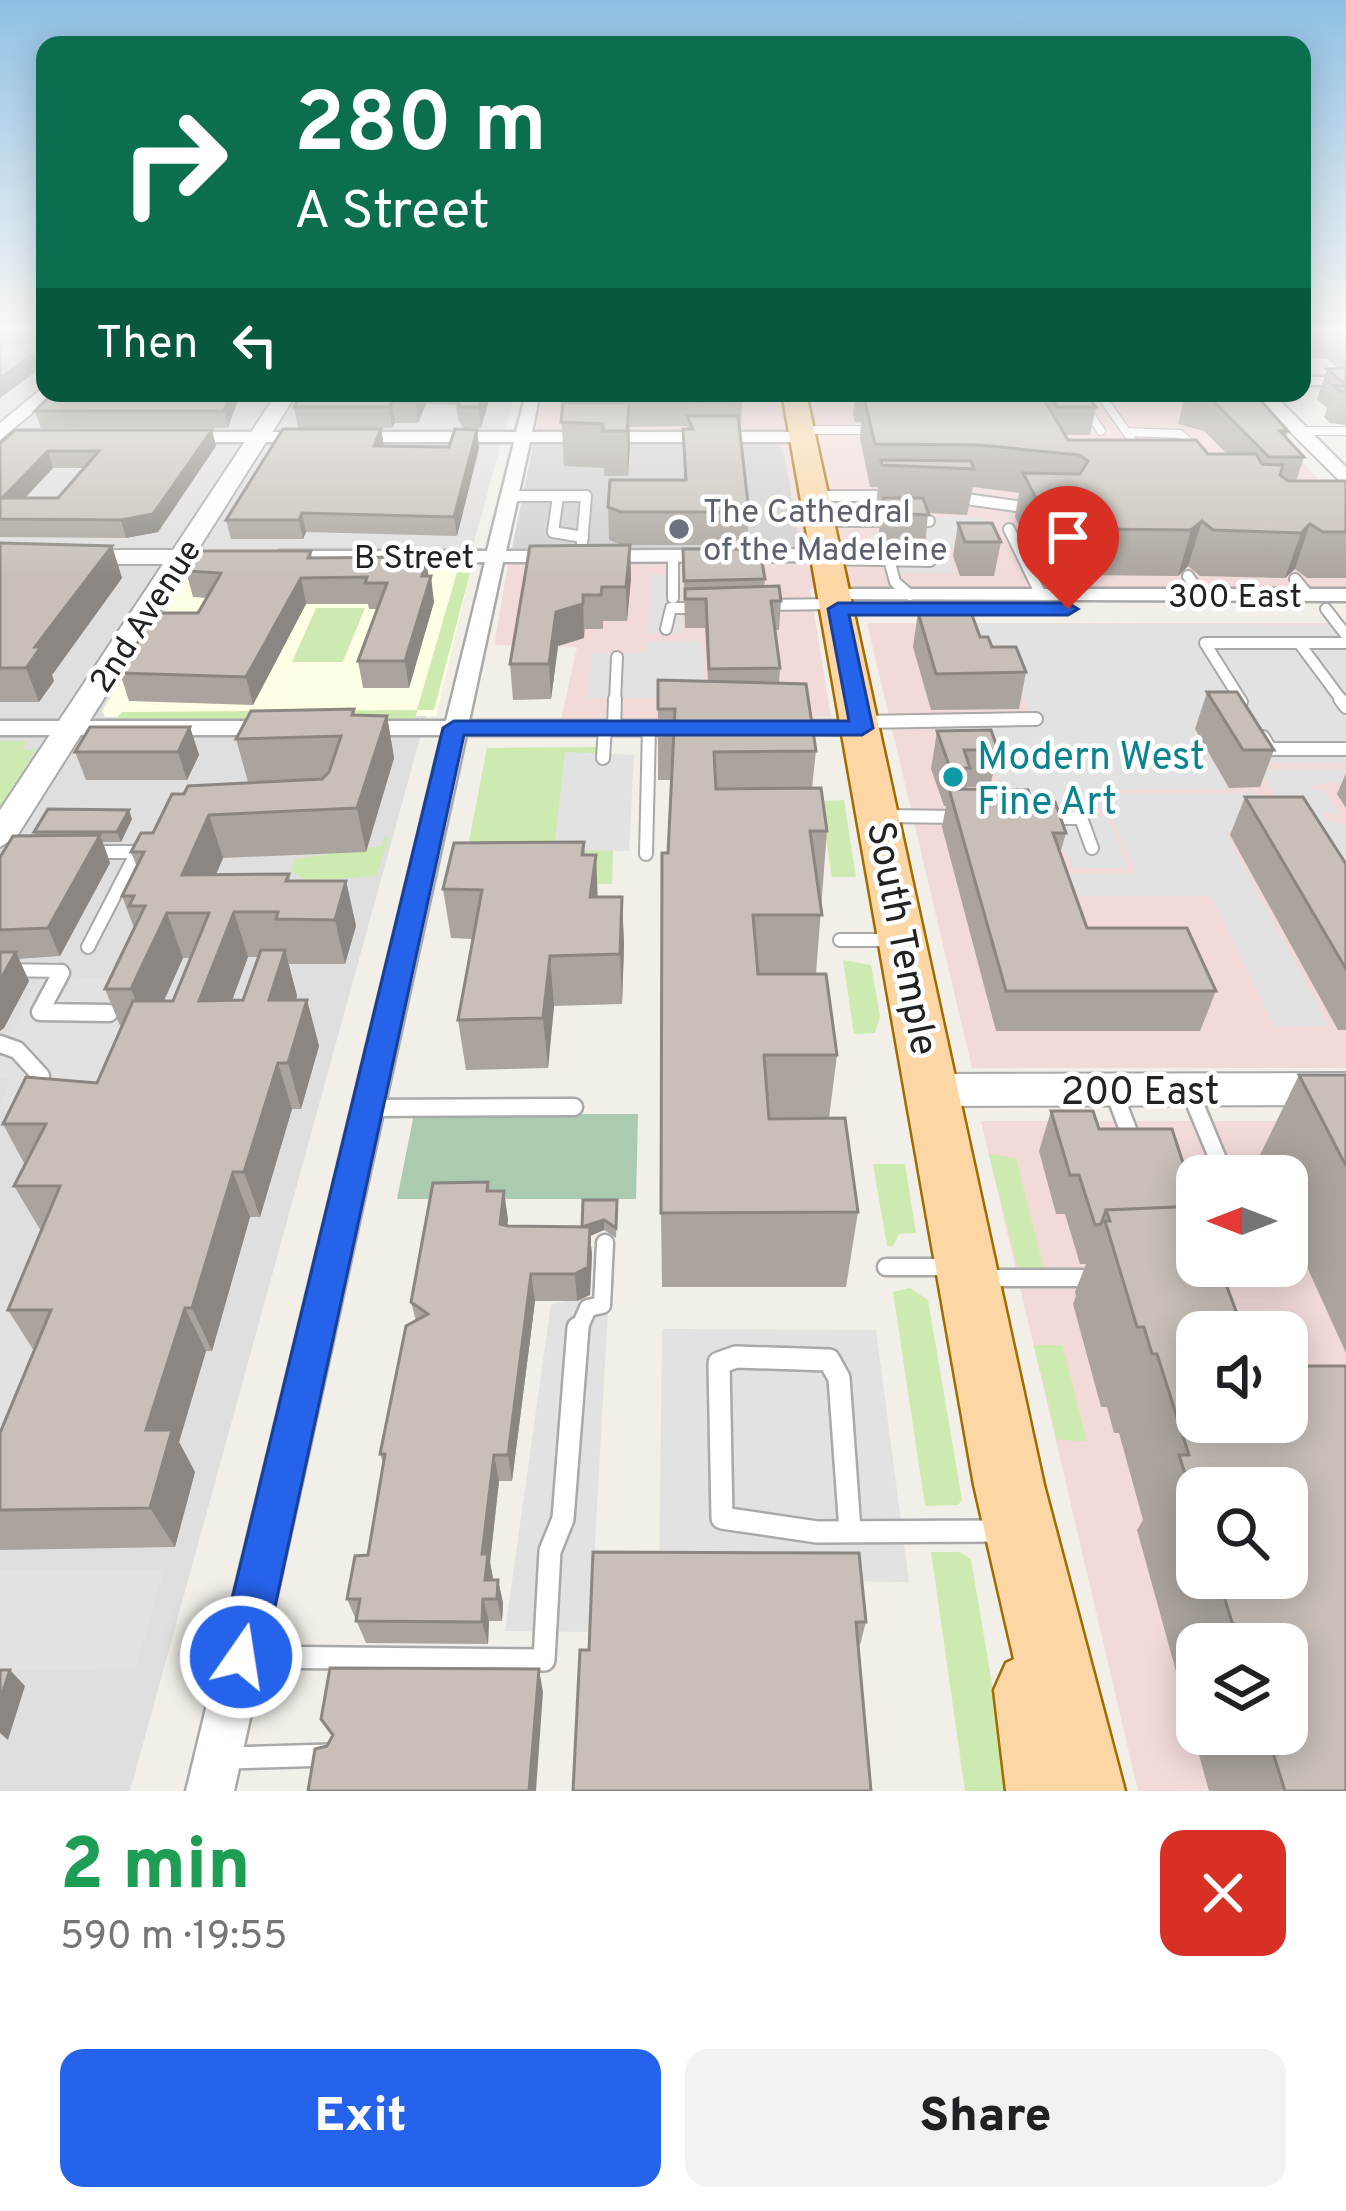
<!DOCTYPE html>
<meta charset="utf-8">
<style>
body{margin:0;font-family:Overpass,sans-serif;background:#f2f2f2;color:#202124;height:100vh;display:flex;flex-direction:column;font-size:45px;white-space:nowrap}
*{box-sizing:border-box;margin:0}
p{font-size:39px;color:#757577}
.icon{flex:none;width:66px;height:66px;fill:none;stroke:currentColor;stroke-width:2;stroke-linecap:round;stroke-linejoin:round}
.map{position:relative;height:1791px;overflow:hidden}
.sheet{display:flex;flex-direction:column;background:#fff;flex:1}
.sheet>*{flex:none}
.banner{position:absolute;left:36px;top:36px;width:1275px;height:366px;border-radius:24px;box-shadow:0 6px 30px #0003;background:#0b6e4f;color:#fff;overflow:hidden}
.needle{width:78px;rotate:270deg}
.tools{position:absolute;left:1176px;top:1155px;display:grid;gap:24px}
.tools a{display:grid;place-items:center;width:132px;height:132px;border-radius:24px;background:#fff;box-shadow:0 6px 30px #0003;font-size:60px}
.pin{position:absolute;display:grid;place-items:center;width:102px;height:102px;color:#fff;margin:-123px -51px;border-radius:50% 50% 50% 0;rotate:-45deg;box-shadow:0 0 12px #0007}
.pin .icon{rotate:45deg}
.me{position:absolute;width:132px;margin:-66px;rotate:13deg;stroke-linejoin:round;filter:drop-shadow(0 0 9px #0008)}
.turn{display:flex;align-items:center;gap:42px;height:252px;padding:0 60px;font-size:54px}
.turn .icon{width:156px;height:156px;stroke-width:2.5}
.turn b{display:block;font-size:84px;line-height:102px}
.then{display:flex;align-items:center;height:114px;padding:0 60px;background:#0003;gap:24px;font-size:45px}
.round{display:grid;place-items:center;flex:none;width:126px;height:126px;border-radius:24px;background:#f2f2f2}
.headline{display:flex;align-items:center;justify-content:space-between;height:204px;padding:0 60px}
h1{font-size:72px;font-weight:800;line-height:90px;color:#1e9e55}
.button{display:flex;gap:24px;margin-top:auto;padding:24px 60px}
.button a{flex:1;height:138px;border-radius:24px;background:#2563eb;color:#fff;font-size:48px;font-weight:800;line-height:138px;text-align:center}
.button a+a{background:#f2f2f2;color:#202124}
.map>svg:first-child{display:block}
.residential{fill:#e0dfdf}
.commercial{fill:#f2dad9;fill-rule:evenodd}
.education{fill:#ffffe5}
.religious{fill:#d0d0d0}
.grass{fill:#cdebb0}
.cemetery{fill:#aacbaf}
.parking{fill:#e2e2e2}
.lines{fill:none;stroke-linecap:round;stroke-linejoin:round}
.service-far4-casing{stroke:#a9a9a9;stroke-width:10}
.service-far3-casing{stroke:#a9a9a9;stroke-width:14}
.service-far2-casing{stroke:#a9a9a9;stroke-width:16}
.service-far1-casing{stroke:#a9a9a9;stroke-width:21}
.service-casing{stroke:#a9a9a9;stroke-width:26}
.minor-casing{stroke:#a9a9a9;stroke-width:5}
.tertiary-casing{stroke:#a9a9a9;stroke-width:4}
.primary-casing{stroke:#a06b00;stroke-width:5}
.service-far4{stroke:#fff;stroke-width:8}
.service-far3{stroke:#fff;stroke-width:10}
.service-far2{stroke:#fff;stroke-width:12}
.service-far1{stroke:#fff;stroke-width:16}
.service{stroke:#fff;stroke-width:21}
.minor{fill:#fff;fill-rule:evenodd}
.tertiary{fill:#fff;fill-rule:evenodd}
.primary{fill:#fcd6a4;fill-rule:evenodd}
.wall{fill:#aba49e;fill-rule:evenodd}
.shaded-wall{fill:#8b8681}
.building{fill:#c7bfb8;stroke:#8b8681;stroke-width:3;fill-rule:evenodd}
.route{fill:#2563eb;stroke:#184099;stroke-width:3}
.worship-dot{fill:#6b7280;stroke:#fff;stroke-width:4.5}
.culture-dot{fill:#0f9aa8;stroke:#fff;stroke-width:4.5}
.labels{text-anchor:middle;stroke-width:9;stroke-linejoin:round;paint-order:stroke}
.far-worship-label{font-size:33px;fill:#5b616d;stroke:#fff;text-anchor:start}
.far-street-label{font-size:33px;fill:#222;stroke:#fff}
.culture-label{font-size:39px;fill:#0d838f;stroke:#fff;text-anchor:start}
.street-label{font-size:39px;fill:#222;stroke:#fff}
</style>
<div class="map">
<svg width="1346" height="1791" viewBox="0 0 1346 1791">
<rect width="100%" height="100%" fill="#f2efe9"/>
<path class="residential" d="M0,330H45V393H515L130,1791H0Z"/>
<path class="commercial" d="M544,393H1238L1346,509V591L810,589L831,717L561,720L577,647L494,645L511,548L518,551L768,442L533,444Z
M867,623H1346V1068H972Z
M981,1121H1346V1791H1138ZM1197,1176H1287V1266H1197ZM1197,1332H1287V1422H1197ZM1197,1488H1287V1578H1197ZM1197,1644H1287V1734H1197Z"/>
<path class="education" d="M208,564H458L471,569L436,716L105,717L102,711L190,570Z"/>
<path class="religious" d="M768,442L783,448L800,543L785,551L512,548L533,444Z"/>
<path class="grass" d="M457,572L470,573L434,710H418L414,720H115L122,712L417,710Z
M316,608H365L343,662H292Z
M0,741L29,742L22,746L26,751L37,748L0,807Z
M598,747L555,850H613L612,884L461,882L487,748Z
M844,800L856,877H832L820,801Z
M384,836L389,838L376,876L306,881L292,871L295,859L382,846Z
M843,960L871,965L880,1016L875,1033L854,1034Z
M989,1154L1016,1158L1045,1273H1019Z
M873,1164H905L916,1233L899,1234L893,1246H887Z
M910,1288L928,1300L962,1500L958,1505L925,1506L893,1292Z
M1034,1345H1062L1087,1441L1057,1440Z
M931,1552H959L971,1559L1010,1791H965Z"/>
<path class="cemetery" d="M414,1114H638L636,1199H397Z"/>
<path class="parking" d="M921,517L985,518L997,547H947L954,573H898L874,566L870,548L930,547Z
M649,575H681L682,633H648Z
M957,623L1346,625V763H1244L1196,730L1228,789L1101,790L1094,778L1101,793H1257L1279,831L1225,832L1329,1026L1275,1027L1211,896H1051L1044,874L1136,873L1109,810H958L952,789H1000L994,767L1090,766L948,765L938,726H1034L1018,681Z
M646,641H702L705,698H588L592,653H645Z
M565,752L634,755L629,851L554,850Z
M1261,769H1346V792L1334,782L1306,787L1324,791L1339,813H1324L1326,821L1346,824V926Z
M1016,816H1107L1129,868H1073L1066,850H1053Z
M42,976L157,980L94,1114L0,1110L9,1078L0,1077V1049Z
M40,1231H86L0,1470V1299H10Z
M609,1293L590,1632L505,1631L551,1304Z
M662,1329L876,1330L909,1582L659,1579Z
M0,1570H164L135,1671L0,1670Z"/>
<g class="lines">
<g class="service-far4-casing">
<path id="service-far4" d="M1076,393L1101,431
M1099,393L1137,447H1130
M802,430H875
M1298,431H1346
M1127,432L1180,434L1200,451"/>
</g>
<g class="service-far3-casing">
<path id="service-far3" d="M509,496H586L581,556
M558,496L553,532L583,537
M815,496H894
M952,497L1030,508
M820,521H929
M1009,529L1041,595
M673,555V598
M828,559L930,561
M889,559L895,582L910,595
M1068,575L1079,595
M1188,576L1201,595
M1295,579L1308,595
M764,605L837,604
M1326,609L1346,635
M666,629L671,608H700
M1299,643L1343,702
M615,702L617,657
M1242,702L1205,643H1346"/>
</g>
<g class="service-far2-casing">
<path id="service-far2" d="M1340,699L1346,707
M861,722L1036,719
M614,728L615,699
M1263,737L1270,749H1346
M603,758L605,728
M884,816L958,817
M1046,818H1081L1092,848
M646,854L649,728
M840,940H894
M88,947L137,852H89
M0,970L62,971L60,976"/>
</g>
<g class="service-far1-casing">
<path id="service-far1" d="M61,973L40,1012L109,1013
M0,1044L17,1050L41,1076
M1190,1092L1225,1176
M1114,1093L1134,1145
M367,1108L574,1107
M886,1267H953
M1208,1277L1260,1274L1262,1266
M980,1278H1096
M578,1331L588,1308L602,1305L605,1243"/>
</g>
<g class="service-casing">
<path id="service" d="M850,1530L839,1378L829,1360L736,1357L719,1363L722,1518L817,1532L1001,1531
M246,1657L544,1660L550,1551L563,1519L578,1328
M227,1758L330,1755"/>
</g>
<g class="minor-casing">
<path id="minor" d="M1302,377H1346V385H1302Z
M526,393H540L532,432H803L811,437L803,442H530L506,551L827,549L836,555L827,561L503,562L469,721H690L701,728L690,735H466L234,1791H186L442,735H356L345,728L356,721H446L485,562L279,563L270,557L279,551H487L514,442H177L169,437L177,432H516Z
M835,589H1346V601L828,599L825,595Z
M0,721H276L287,728L276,735H0Z
M776,721H862L873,728L862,735L768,733V723Z"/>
</g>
<g class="tertiary-casing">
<path id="tertiary" d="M45,386L52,396L0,440V423Z
M277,393H297L17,836L0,847V810L163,564H0V550H173Z
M1251,393H1272L1346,467V487Z
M1346,1073V1105L934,1106L919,1102L913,1090L919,1078L934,1074Z"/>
</g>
<g class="primary-casing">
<path id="primary" d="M782,393H806L1044,1485L1125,1791H1006L994,1690L1006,1663L1014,1659L974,1485Z"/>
</g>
<use href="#service-far4" class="service-far4"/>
<use href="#service-far3" class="service-far3"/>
<use href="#service-far2" class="service-far2"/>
<use href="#service-far1" class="service-far1"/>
<use href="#service" class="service"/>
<use href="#minor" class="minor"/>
<use href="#tertiary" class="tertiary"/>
<use href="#primary" class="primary"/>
</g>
<path class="wall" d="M1302,330H1346V425L1330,423L1324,417L1327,408L1317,399L1327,369H1339L1327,359L1302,357Z
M302,393H491L481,428H463L458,419L456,405L426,404L418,423H395L392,428H298L294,407Z
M560,393L742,401L741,426H739L749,512L747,545H622L609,540L608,507L684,480L683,429H687V426L629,427L628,476H604V468L564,466Z
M855,393H910V397L952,396V393H1086L1096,407L1090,435H1065L1068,440L1208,454H1227L1204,431L1178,424L1185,395L1254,393L1288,431L1286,438L1304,457L1296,481H1346V578H1307L1295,569L1285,578L1200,576L1188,566L1178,576L1079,575L1067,565L1058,575H1042L1015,517L1019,493L973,487L967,515L928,513L925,548L883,546L879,531L882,511H877L876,506L878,487H870L860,438L861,422H855L853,415Z
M236,405L228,428H41L35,411Z
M381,429L384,446L449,447L477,430L479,448L457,536L306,532L303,539H231L226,520Z
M212,430L216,446L158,532L126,538L0,537V443ZM53,468H84L58,498H25Z
M958,523L1001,542L994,576H960L953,556Z
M0,543L112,546L122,578L52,675L54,681L39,702H0Z
M630,545L631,578L627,621H603V629H585L584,638L558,646L551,699L513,700L510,664Z
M683,549L751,556L765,579L764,587L781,601L779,630H775L780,668L779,683L816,751L812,788L827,831L816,974L837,1055L829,1118L858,1212L846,1287H662L661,1213L668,853L672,780H658V709L708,681L705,628H685Z
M311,551L312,558L428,576L434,602L409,688H363L358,661L377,609H369L368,604H306L253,705L129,701L120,673L198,613L207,598L193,597L186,571Z
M918,612L980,637L1026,672L1019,709L931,710L913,647Z
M1207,692L1274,750L1260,787L1229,788L1195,729Z
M354,709L355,715L387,716L394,758L366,852L223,858L216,875L289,874L290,881H346L356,926L345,964H289L287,957L297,996L296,1000H307L319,1046L301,1109H292L260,1217H250L212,1351H206L179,1442L195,1472L175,1547L0,1550V1433L34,1351L8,1310L41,1231L14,1186L25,1165L3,1124L97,1083L121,1028L105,989L134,928L122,896L137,867L131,852L153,833L184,794L304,780L248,782L236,739ZM248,957H259L243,1000L232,1001ZM183,958H190L173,1001H164Z
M190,727L199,755L187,780H86L75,752Z
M937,731L998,750L990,787H966V789L1032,802L1066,833L1060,854L1087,928L1216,991L1200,1031H996L942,827L946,806H944L931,769Z
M1346,773V808L1337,794Z
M1245,797L1346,864V1030H1338L1230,835Z
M132,819L121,842H103L110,863L60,956L18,959L29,981L4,1028L0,1031V857L35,835L34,832Z
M584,842L585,855L598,897H622L624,946L622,1004L554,1006L548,1068L466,1070L458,1020L473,939L451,938L443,889Z
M1299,1075H1346V1353L1287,1223V1176H1266L1258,1159Z
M1051,1111H1093L1099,1129H1172L1197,1204V1266H1219L1244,1332H1197V1422H1287V1366H1346V1791H1209L1137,1530L1143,1520L1119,1433H1114L1107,1407H1101L1073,1304L1076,1296L1075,1292L1086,1264H1080L1065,1214H1056L1039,1151ZM1197,1488H1287V1578H1197ZM1197,1644H1287V1734H1197Z
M488,1182L489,1191L508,1219L507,1226L582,1227L617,1200L616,1238L604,1230L590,1236L592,1255L590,1295L577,1301H535L512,1481H499L490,1562L493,1580H498L503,1603L502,1621H489L488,1644L366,1643L347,1599L368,1555L384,1465L380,1454L416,1321L411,1302Z
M593,1552L866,1622L860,1645L589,1650Z"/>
<path class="shaded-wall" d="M0,330H41L45,341L0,346Z
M45,343V362L34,373L0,398V378Z
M230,393H244L236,405L228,428L224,411Z
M420,393H424L426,404L418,423L416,402Z
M483,393H491L481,428L479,407Z
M392,402L395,423L392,428L389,407Z
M629,403L630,446L628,476L627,431Z
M381,429L384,446H374Z
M212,430L216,446L158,532L126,538L121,520Z
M477,430L479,448L457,536L454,517Z
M48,451L53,468L8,516L2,498Z
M302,513L306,532L303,539L299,520Z
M1077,520L1067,565L1058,575L1068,529Z
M1202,521L1188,566L1178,576L1191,530Z
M1310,524L1295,569L1285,578L1301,533Z
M630,545L631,578L627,621L626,587Z
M112,546L122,578L52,675L54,681L39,702L26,668L35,647Z
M427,563L429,582L431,576L434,602L409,688L405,661Z
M301,578L306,604L253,705L246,677Z
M583,595L584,638L558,646L551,699L549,664L556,612Z
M387,716L394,758L366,852L357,808Z
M190,727L199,755L187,780L178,752Z
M129,810L132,819L121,842L117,832Z
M209,815L223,858L199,913L182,875Z
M100,835L110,863L60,956L48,928Z
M596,855L598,904L590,897Z
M346,881L356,926L345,964L335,920Z
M622,897L624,946L622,1004L620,954Z
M234,912L248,957L215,1046L199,1001Z
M167,913L183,958L149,1034L131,989Z
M285,950L297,996L282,1046L269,1000Z
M16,952L29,981L4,1028L0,1031V980Z
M550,956L554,1006L548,1068L543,1018Z
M307,1000L319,1046L301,1109L288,1063Z
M278,1063L292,1109L260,1217L244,1172Z
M233,1172L250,1217L212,1351L192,1308Z
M504,1191L508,1219L504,1251L500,1224Z
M604,1220V1230L590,1236L592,1255L590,1295L577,1301L575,1274L582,1229Z
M531,1274L535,1301L512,1481L508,1455Z
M185,1308L206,1351L179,1442L195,1472L175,1547L150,1508L146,1430Z
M494,1455L499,1481L490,1562L493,1578L491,1599L485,1580L482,1554Z
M498,1580L503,1603L502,1621L497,1599Z
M483,1599L489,1621L488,1644L482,1622Z
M539,1669L543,1692L536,1791H529Z
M10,1670L25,1686L8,1740L0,1733V1700Z"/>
<path class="building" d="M41,330H45V343L29,358L0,378V343L44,342Z
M1346,368V385L1327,369Z
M1334,386H1346V392L1340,391Z
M53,393H230L224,411H35Z
M302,393H420L416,402H392L389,407H294Z
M457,393H483L479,407H461L455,399Z
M560,393H741L742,401L566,403Z
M962,393H1040L1068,440H1196L1208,454H1256L1262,464L1283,465L1280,475L1288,481H1346V532H1323L1310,524L1301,533L1213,530L1202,521L1191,530L1090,529L1077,520L1068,529H1052L1023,473L1080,474L1088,461L1079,455L980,445L875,444L864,398L963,396Z
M1048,393H1086L1096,407H1057Z
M1188,393H1254L1288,431H1280L1304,457H1269L1213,401L1185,395Z
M563,403H629L627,431H603V424L561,422Z
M687,416H738L749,512H621L608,507L610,480H686L683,429H693Z
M283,429H381L374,446L449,447L455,429L477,430L454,517L302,513L299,520H226Z
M15,430H212L153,514L121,520L0,519V443ZM48,451H99L58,498H2Z
M881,460L971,461L974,469L882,465Z
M883,498H923L929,515L887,513Z
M958,523H992L1001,542H965Z
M0,543L112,546L35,647H41L26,668H0Z
M630,545L626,587H602L601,595H583V604L556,612L549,664H510L530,546Z
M683,549H750L751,556H761L765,579L684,581Z
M198,551H311L308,558L408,557L427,563L422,576H431L405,661H358L387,583H365L367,577L301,578L246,677L120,673L155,613H198L221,573L186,571Z
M779,586L781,601H771L780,668L709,669L706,599H685V589Z
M962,608L971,612L980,637H988L992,647H1016L1026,672L936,674L918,612Z
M658,680L806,684L816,751L714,752L716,789L821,788L827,831H810L822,915H753L758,974H826L837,1055H764L769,1119L845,1118L858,1212L661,1213L662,853H668L675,709H658Z
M1207,692H1237L1274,750H1243Z
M354,709L352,715L387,716L357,808L209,815L182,875L289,874L286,881H346L335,920L276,919L278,912H234L199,1001L243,1000L261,950H285L269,1000H307L288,1063H278L244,1172H233L192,1308H185L146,1430H172L150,1508L0,1510V1433L51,1310H8L60,1186H14L46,1124H3L26,1077L97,1083L133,1001H173L209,913H167L131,989H105L145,906H129L134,896H122L144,852H131L141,833H153L172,794H184L188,786L322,779L329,772L341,736L236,739L251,711Z
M90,727H190L178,752H75Z
M991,730L998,750H964L970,768H950L937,731Z
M949,789L1028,790L1032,802H1055L1066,833H1053L1087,928H1187L1216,991H1006Z
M1245,797H1303L1346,864V969Z
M48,809L129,810L117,832H34Z
M100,835L48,928L0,930V857L13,836Z
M584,842L582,855H596L590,897H622L620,954L550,956L543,1018L458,1020L482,890L443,889L454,843Z
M0,952H16L0,980Z
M1299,1075H1346V1166Z
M1051,1111H1093L1099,1129H1172L1197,1206L1106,1210L1101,1224L1095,1225L1079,1175H1070Z
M488,1182L487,1191H504L500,1224L508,1226L590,1227L588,1267L575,1274H531L508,1455H494L482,1554H488L485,1580H498L497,1599H483L482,1622L356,1621L360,1599H347L355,1556L368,1555L385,1454H380L406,1326L428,1314L411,1302L433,1183Z
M583,1200H617L616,1228L604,1220L582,1227Z
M1197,1206V1266H1219L1244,1332H1197V1422H1287V1366H1346V1791H1285L1267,1734H1287V1644H1239L1218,1578H1287V1488H1197V1511L1179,1455H1189L1157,1354H1152L1144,1327H1137L1105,1221H1110L1106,1210Z
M593,1552L859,1553L866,1622H856L871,1791H573L580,1650H589Z
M330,1668L539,1669L529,1791H308L315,1749L327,1746L333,1735L321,1719Z
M0,1670H10L0,1700Z"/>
<linearGradient id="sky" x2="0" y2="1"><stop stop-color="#8fc0e4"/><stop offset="0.57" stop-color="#f9f8f5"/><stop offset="1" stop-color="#f9f8f5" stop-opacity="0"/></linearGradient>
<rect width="1346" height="580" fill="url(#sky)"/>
<path class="route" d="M838,603H1068L1078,609L1068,615H849L873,728L862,735H464L264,1657L258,1674L241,1680L225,1674L218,1657L443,728L454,721H849L828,609Z"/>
<circle class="worship-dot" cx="679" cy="529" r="12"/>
<circle class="culture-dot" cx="953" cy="777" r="12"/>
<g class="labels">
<g class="far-worship-label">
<text x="703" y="522">The Cathedral<tspan x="703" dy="38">of the Madeleine</tspan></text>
</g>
<g class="far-street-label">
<text x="414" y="568">B Street</text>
<text x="1235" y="607">300 East</text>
<text transform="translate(144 615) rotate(-57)" y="12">2nd Avenue</text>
</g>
<g class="culture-label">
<text x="977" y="769">Modern West<tspan x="977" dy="45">Fine Art</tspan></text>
</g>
<g class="street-label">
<text transform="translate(904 938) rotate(79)" y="14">South Temple</text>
<text x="1140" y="1104">200 East</text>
</g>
</g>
</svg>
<div class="tools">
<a><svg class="needle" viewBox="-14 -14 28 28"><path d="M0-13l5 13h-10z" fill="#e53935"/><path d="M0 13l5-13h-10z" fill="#757577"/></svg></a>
<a><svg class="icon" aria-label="sound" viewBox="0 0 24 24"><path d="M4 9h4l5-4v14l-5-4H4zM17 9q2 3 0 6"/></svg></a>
<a><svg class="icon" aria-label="search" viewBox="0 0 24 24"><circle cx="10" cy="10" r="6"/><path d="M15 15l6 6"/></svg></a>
<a><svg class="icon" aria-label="layers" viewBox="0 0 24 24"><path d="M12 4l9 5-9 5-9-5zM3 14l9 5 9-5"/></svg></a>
</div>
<div class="pin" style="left:1068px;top:609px;background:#d93025"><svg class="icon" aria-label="arrive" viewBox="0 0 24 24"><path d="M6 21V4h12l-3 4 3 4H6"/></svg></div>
<svg class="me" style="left:241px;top:1657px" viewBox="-20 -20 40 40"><circle r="17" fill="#2563eb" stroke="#fff" stroke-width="3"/><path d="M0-11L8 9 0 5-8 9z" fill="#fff"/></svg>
<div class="banner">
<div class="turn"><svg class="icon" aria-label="right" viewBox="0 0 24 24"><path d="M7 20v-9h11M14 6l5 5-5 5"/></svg><div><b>280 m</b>A Street</div></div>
<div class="then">Then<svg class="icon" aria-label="left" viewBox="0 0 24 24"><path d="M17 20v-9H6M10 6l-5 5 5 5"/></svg></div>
</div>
</div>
<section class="sheet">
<div class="headline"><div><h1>2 min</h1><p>590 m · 19:55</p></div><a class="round" style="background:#d93025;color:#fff"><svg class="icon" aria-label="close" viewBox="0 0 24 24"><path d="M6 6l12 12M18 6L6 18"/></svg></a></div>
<div class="button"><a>Exit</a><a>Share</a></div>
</section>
